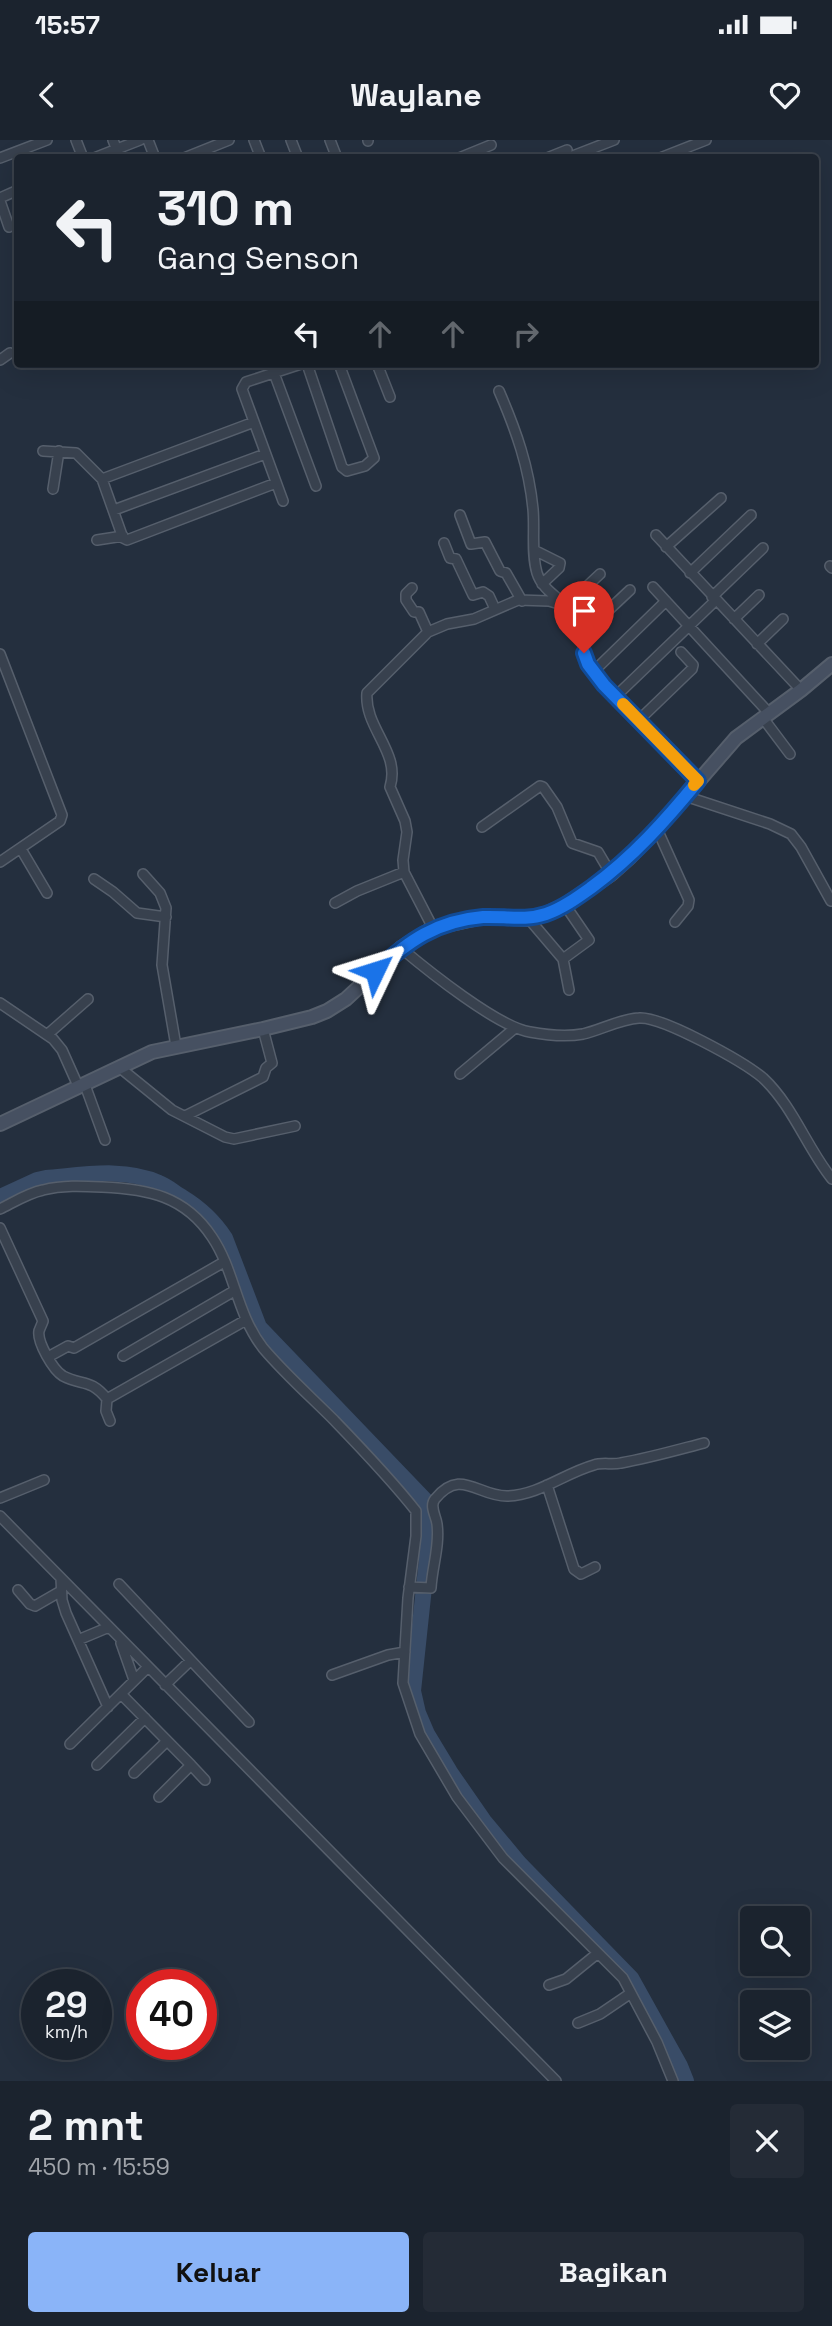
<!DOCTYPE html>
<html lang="id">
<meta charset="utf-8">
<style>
body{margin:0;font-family:"Space Grotesk",sans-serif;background:#242b36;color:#f1f3f6;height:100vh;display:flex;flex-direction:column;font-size:26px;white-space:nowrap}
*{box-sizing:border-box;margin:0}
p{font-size:23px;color:#a0a4aa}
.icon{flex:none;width:38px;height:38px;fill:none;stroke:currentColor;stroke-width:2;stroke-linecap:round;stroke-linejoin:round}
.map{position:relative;height:1941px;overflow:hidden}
.panel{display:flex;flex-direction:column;background:#1b232e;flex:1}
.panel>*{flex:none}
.guide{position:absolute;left:14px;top:14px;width:805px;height:214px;border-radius:7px;box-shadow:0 7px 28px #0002,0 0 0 2px #39404a;background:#1b232e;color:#f1f3f6;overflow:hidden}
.tools{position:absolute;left:740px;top:1766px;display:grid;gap:14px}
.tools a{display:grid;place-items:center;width:70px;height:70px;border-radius:7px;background:#1b232e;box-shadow:0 7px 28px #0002,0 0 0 2px #39404a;font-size:35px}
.speed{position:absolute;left:21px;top:1829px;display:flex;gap:14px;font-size:35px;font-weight:700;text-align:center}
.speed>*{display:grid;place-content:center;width:91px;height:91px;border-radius:50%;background:#1b232e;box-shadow:0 7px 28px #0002,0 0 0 2px #39404a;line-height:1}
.speed small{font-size:18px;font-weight:400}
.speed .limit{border:10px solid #d22;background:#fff;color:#111}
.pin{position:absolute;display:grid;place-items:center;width:60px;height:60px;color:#fff;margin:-72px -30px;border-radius:50% 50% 50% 0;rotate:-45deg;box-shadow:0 0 7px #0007}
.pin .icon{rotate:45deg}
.me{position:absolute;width:77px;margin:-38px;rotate:49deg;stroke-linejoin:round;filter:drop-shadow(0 0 5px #0008)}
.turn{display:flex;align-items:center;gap:24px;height:147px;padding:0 28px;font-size:32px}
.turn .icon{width:91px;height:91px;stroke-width:2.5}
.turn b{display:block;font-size:49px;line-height:60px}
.lanes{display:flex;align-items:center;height:66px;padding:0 28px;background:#0003;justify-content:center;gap:35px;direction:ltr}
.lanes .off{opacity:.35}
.round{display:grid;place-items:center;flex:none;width:74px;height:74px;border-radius:7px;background:#242b36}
.headline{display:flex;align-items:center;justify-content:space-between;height:119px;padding:0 28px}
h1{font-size:42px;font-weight:700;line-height:52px}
.primary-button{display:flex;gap:14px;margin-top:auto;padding:14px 28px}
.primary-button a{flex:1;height:80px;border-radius:7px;background:#8ab4f8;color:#111;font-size:28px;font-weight:700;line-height:80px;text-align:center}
.primary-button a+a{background:#242b36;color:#f1f3f6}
.status{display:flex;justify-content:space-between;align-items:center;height:49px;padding:0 35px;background:#1b232e;direction:ltr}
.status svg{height:19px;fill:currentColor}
header{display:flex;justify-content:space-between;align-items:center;height:91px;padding:0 28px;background:#1b232e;font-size:32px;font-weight:700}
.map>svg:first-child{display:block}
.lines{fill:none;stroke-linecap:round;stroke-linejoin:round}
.river{stroke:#394c67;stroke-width:16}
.street-casing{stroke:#565f6c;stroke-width:12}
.secondary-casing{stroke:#565f6c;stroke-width:16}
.street{stroke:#38414e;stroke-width:9}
.secondary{stroke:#465061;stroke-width:12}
.route-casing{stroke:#114b97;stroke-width:18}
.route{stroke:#1a73e8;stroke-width:12}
.slow{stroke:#f59e0b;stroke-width:12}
</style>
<div class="status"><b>15:57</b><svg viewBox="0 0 49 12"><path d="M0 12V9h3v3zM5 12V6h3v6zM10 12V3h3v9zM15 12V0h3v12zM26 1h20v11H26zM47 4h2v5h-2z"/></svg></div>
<header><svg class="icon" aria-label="back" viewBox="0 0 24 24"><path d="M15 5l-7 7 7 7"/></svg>Waylane<svg class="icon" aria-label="heart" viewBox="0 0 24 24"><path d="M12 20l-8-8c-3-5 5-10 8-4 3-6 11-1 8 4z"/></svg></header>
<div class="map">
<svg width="832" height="1941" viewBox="0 0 832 1941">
<rect width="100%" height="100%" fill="#242f3e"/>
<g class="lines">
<path class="river" d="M0,1057L37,1040L46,1038C82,1035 125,1027 159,1043C167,1046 175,1053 182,1057C200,1068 214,1081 225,1098L259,1187L426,1361L427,1419L413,1551L418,1573L427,1594L450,1632L484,1681L519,1723L631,1838L680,1926L686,1941"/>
<g class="street-casing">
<path id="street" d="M76,0L83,18
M113,0L120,18
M148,0L155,18
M254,0L261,18
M291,0L298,18
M330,0L337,18
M368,0V1
M570,17L614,0
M0,18L47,0
M94,18L140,0
M184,18L229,0
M459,18L491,5
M547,18L567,10
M660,18L706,0
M0,58L18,50
M0,61L9,87
M0,220L10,213
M307,224L342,327L347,331L365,326L374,318L339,224
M377,224L390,257
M274,233L316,346
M499,251C516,290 529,327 533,369C535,390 531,413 537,433C543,453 566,460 576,477C586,494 582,514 593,532L698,641
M43,311L76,313L102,339L254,282
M102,339L123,398L127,400L276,343
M53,349L59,311
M283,361L242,249L246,242L301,224
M114,370L265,314
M460,375L471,404L485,402L500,431L506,433L522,461
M656,395L801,550
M97,400L123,396
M444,403L450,418L456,419L473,455L483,452L489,456L495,469
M666,407L721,358
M534,410L560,423L559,428L542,444
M830,426L832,428
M690,433L751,375
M653,447L769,573
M412,448L406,454V460L414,472H419L428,492
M712,457L763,408
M734,479L759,455
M582,495L630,450
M757,504L783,479
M0,514L62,675L60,681L0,722
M593,532L666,461
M616,556L715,461
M763,578L790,614
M639,580L692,529L693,525L681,512
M685,656L770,684L791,694L801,707L831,761
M482,687L540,646L543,647L557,667L572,703L598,712L611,734
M657,689L689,760L688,766L675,782
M21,709L47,753
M143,734L160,753L166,768L162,825L176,906
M94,739L113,752L137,773L166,777
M335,763L357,751L404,732
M529,779L563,819L569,850
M433,788L404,732L403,720L407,692L405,681L390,647C401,612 364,588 367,553L428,492L447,484L474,479L518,460L549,461L566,466L600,434
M401,808C427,830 498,887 530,892C546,895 567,897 583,894C601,890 620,879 639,878C662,876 744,922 763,938C793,966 807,1008 832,1039
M563,819L589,800L565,765
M0,863L53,899L62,910L79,948
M48,894L88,859
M119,927L172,970L225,997L234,999L295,986
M460,934L515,888
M85,945L105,1000
M185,976L263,937L266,928L272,923L263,889
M0,1069C14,1062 28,1053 43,1050C63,1045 82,1046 102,1047C148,1049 185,1056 212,1097C235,1131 236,1173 263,1208C285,1234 310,1256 334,1280C362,1309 391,1339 416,1371V1396L408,1458L403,1543L420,1594L457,1657L503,1718L623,1838L657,1902L673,1941
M0,1088L43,1181C42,1184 40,1188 39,1191C37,1202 53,1230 63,1236C82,1246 90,1238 107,1259L106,1271L110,1281
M123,1216L234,1151
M48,1217L68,1206L74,1208L224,1122
M107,1259L246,1180
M547,1345L574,1429L581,1434L595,1427
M0,1358L44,1340
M0,1376L556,1941
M61,1438L62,1460L66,1473L108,1567
M119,1444L249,1582
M409,1447L431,1448C432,1427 440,1406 437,1384C436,1376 429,1366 435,1359C461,1327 478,1357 508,1356C539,1355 565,1333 594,1325C602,1322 612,1325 621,1323C649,1318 677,1310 704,1303
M18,1450L30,1464L35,1466L61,1451
M78,1500L109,1487
M121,1503L134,1540
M332,1535L388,1515L405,1512
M165,1545L190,1521
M121,1554L191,1625L159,1657
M70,1604L148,1527
M97,1625L145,1578
M191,1625L205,1640
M134,1633L167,1601
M549,1845L566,1839L598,1813
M578,1883L600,1874L631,1853"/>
</g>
<g class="secondary-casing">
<path id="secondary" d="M0,984L152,912L263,889L312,877L327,871L346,859L401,808L433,788L483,777L529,779L548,773L565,765L611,734L630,717L657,689L736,598L801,550L832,524"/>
</g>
<use href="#street" class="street"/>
<use href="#secondary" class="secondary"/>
</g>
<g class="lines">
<g class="route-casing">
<path id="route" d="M375,831C409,801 436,781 483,777C504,776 525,781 546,774C563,768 578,757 592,747C633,717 666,680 698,641L604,545L588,524L584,513"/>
</g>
<use href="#route" class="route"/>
<path class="slow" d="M623,564L698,641L694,645"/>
</g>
</svg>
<div class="tools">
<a><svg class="icon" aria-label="search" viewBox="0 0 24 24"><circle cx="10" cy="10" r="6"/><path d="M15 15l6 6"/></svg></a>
<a><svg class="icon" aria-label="layers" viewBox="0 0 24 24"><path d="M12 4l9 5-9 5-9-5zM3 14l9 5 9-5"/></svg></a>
</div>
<div class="speed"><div>29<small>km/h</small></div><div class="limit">40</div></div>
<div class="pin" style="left:584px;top:513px;background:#d93025"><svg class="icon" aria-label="arrive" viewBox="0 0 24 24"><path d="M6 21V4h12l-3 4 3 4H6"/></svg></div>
<svg class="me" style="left:375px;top:831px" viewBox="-20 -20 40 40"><path d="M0-17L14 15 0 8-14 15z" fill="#1a73e8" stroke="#fff" stroke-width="4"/></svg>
<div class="guide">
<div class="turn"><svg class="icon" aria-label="left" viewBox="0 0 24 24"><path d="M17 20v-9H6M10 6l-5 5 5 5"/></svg><div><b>310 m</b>Gang Senson</div></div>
<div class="lanes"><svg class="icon" aria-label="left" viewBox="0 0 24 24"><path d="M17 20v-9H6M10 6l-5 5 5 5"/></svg><svg class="icon off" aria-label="ahead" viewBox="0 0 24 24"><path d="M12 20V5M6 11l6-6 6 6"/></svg><svg class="icon off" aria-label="ahead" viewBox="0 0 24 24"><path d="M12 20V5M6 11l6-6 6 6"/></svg><svg class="icon off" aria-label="right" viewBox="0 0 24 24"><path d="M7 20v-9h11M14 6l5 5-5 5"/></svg></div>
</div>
</div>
<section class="panel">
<div class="headline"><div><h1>2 mnt</h1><p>450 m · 15:59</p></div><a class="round"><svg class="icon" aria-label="close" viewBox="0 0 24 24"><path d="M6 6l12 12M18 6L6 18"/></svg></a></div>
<div class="primary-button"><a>Keluar</a><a>Bagikan</a></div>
</section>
